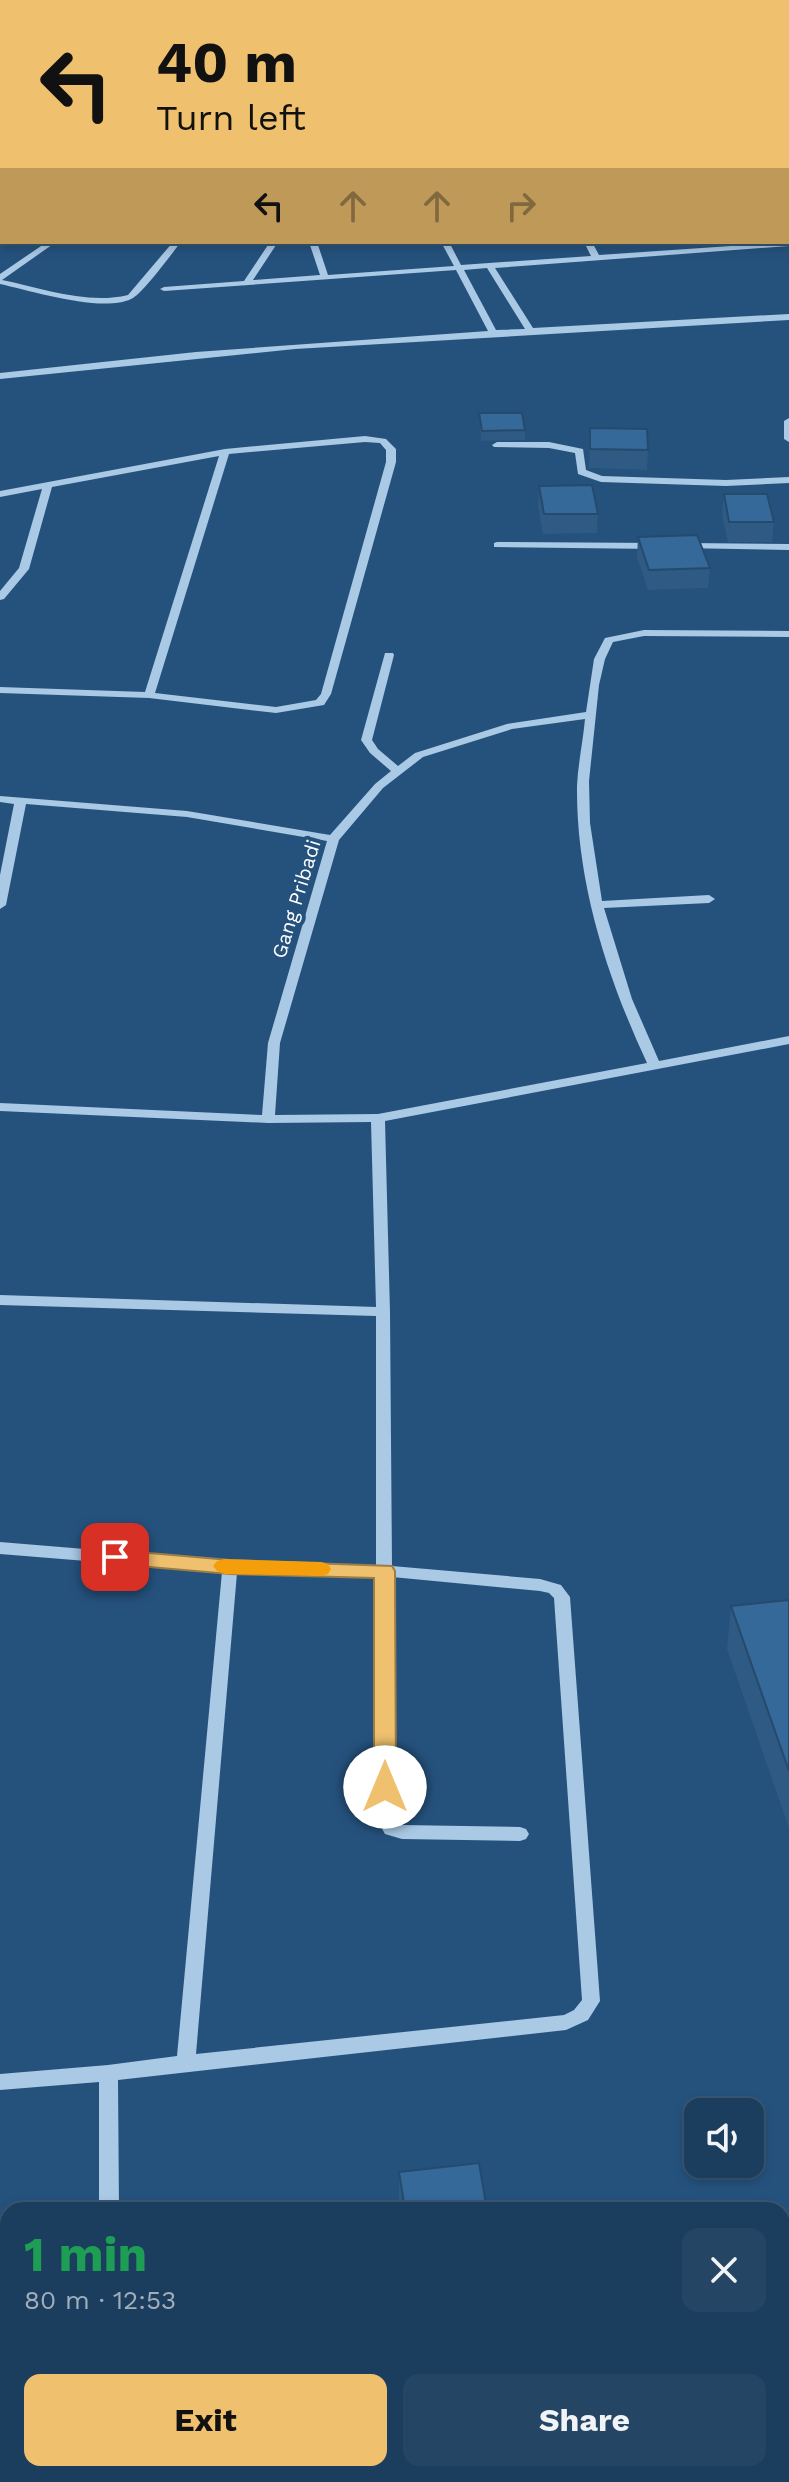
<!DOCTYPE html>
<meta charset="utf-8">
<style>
body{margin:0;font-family:"Work Sans",sans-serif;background:#254564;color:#f1f3f6;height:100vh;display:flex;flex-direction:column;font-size:30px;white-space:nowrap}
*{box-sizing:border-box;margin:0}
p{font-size:26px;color:#a0aebc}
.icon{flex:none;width:44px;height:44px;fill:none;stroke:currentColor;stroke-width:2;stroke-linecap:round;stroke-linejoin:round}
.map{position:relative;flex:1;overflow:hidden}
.side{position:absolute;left:0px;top:2202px;width:790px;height:280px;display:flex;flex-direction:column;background:#1c3e5e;border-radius:24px 24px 0 0;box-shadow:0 4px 12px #0003,0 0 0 2px #3a5773}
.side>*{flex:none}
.guide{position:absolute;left:0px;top:0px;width:790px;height:244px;box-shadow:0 4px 12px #0003,0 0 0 2px #3a5773;background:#efc06e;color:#111;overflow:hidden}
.tools{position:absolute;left:684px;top:2098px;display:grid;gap:16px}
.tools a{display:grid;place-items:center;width:80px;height:80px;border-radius:16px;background:#1c3e5e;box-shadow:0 4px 12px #0003,0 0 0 2px #3a5773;font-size:40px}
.pin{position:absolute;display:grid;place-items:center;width:68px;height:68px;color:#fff;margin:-34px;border-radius:16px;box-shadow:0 4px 12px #0006}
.me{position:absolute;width:88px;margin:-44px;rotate:0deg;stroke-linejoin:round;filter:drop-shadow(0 0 6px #0008)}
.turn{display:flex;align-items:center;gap:28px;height:168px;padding:0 24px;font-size:36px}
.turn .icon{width:104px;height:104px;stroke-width:2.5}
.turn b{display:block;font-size:56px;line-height:68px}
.lanes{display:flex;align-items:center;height:76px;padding:0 24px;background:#0003;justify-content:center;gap:40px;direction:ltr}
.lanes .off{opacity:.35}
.round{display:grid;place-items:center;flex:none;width:84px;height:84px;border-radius:16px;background:#254564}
.summary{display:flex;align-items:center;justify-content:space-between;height:136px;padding:0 24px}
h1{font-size:48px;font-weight:700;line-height:60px;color:#1e9e55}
.cta{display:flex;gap:16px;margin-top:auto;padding:16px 24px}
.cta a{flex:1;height:92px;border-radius:16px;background:#efc06e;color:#111;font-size:32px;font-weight:700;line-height:92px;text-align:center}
.cta a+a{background:#254564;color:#f1f3f6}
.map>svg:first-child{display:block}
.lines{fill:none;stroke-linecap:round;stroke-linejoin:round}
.minor{fill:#a9c9e5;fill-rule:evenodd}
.wall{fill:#2e5a84}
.building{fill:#35699a;stroke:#254a6c;stroke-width:2}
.route{fill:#efc06e;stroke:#9b7d48;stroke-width:2}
.slow{fill:#f59e0b}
.labels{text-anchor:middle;stroke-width:8;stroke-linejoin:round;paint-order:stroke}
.street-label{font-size:20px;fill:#fff;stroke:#25527d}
</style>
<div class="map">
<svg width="789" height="2482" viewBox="0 0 789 2482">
<rect width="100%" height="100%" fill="#25527d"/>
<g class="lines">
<path class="minor" d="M22,0H31L28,2Z
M149,0H156L149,2Z
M788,16H789V20H788Z
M0,46H2V50H0Z
M0,86H2V92H0Z
M788,105H789V109H788Z
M788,144H789V149H788Z
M0,186H2V193H0Z
M0,202H2V206H0Z
M47,242H56L2,280C42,288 87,305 128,295L173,242H181C172,253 142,295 131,299C102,313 32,291 0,284V274Z
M270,242H278L253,280L320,275L309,242H317L328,275L454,266L441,242H449L461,265L591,256L584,242H592L599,255L789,242V246L495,268L533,328L789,314V320L295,349L0,379V373L196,352L488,331L456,270L164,291L160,289L164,287L244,281ZM487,268L525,329L496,330L464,270Z
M789,418V442L784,439V421Z
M365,436L386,439L396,449V462L331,694L324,705L276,713L149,698L0,693V687L145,692L219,456L52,487L29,569L4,599L0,600V591L19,568L42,489L0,497V491L225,449ZM365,442L380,443L386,450V462L321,694L316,700L276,707L155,693L229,454Z
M497,442H549L583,449L586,470L602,476L726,480L789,477V483L726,486L601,482L578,474L575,453L549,448L494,447L492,445Z
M497,542L657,543L662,546L657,549L494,547V543Z
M685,543L789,544V550L682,548V544Z
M644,630L789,631V637L644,636L613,642L605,659L599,685L589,781L590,823L602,901L709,895L715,899L709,903L604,908L632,999L659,1061L789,1036V1044L385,1121L390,1312L392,1566L540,1579L561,1585L570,1597L600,2001L588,2020L566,2030L118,2080L119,2210H99V2082L0,2090V2074L108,2065L177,2056L222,1572L0,1554V1542L230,1561L376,1565V1316L0,1305V1295L376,1307L371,1122L268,1123L0,1111V1103L262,1115L268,1043L327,841L187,817L26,804L6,905L0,909V875L14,804L0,802V796L187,811L330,835L375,784L391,771L370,753L361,740L385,653H393L394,655L372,740L378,749L398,766L415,753L507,724L586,712L594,659L605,638ZM585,719C583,741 578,764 577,786C576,882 607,977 647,1063L378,1114L275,1115L280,1043L339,840L383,788L423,757L512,729ZM237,1573L376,1576V1818L385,1834L402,1839L520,1841L526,1839L529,1834L526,1829L520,1827L402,1825L397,1824L394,1818L392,1577L540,1591L549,1593L554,1598L582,2000L574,2010L564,2015L196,2054Z
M102,2474H124V2482H102Z
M237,2474H334L328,2482H231Z"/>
</g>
<path class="wall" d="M479,413L525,430V440L481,441Z
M590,428L648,450L647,470L589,468Z
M539,486L598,514L597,533L543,534L538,506Z
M724,494L774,522L772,542H728L722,514Z
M638,537L710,568L708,588L648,590L637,557Z
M789,1600V1828L727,1649L731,1606Z
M399,2172L487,2210H401L399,2197Z"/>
<path class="building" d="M479,413H522L525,430L482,431Z
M590,428L647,429L648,450L590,449Z
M592,485L598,514H544L539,486Z
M724,494H767L774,522H729Z
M697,535L710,568L649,570L638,537Z
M789,1600V1771L731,1606Z
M479,2163L487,2210H405L399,2172Z"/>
<path class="route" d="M115,1550L230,1560L392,1566L395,1571L396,1787L393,1793L385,1795L377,1793L374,1787V1578L230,1574L115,1564L108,1562L105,1557L108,1552Z"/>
<path class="slow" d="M224,1559L321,1562L328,1564L331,1569L328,1574L321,1576L224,1574L217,1571L213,1566L217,1561Z"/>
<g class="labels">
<g class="street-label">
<text transform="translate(296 899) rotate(-73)" y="7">Gang Pribadi</text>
</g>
</g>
</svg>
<div class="tools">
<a><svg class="icon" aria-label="sound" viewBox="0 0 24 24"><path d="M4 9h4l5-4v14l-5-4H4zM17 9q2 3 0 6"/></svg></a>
</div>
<div class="pin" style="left:115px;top:1557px;background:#d93025"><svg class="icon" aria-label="arrive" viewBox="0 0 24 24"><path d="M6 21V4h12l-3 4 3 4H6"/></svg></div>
<svg class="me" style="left:385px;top:1787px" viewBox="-20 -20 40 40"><circle r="19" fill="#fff"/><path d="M0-13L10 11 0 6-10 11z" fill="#efc06e"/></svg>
<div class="guide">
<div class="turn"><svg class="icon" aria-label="left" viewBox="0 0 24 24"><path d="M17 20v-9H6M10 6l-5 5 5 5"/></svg><div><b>40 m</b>Turn left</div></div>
<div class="lanes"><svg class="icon" aria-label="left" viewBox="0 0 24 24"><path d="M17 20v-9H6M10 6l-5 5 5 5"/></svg><svg class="icon off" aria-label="ahead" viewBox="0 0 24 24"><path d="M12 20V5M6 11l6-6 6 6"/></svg><svg class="icon off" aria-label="ahead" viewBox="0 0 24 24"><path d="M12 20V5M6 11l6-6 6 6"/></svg><svg class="icon off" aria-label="right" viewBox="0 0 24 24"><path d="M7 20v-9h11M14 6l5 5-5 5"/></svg></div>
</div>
<section class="side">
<div class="summary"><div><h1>1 min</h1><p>80 m · 12:53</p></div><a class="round"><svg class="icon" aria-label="close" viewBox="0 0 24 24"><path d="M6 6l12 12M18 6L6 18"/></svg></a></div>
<div class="cta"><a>Exit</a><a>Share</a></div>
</section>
</div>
